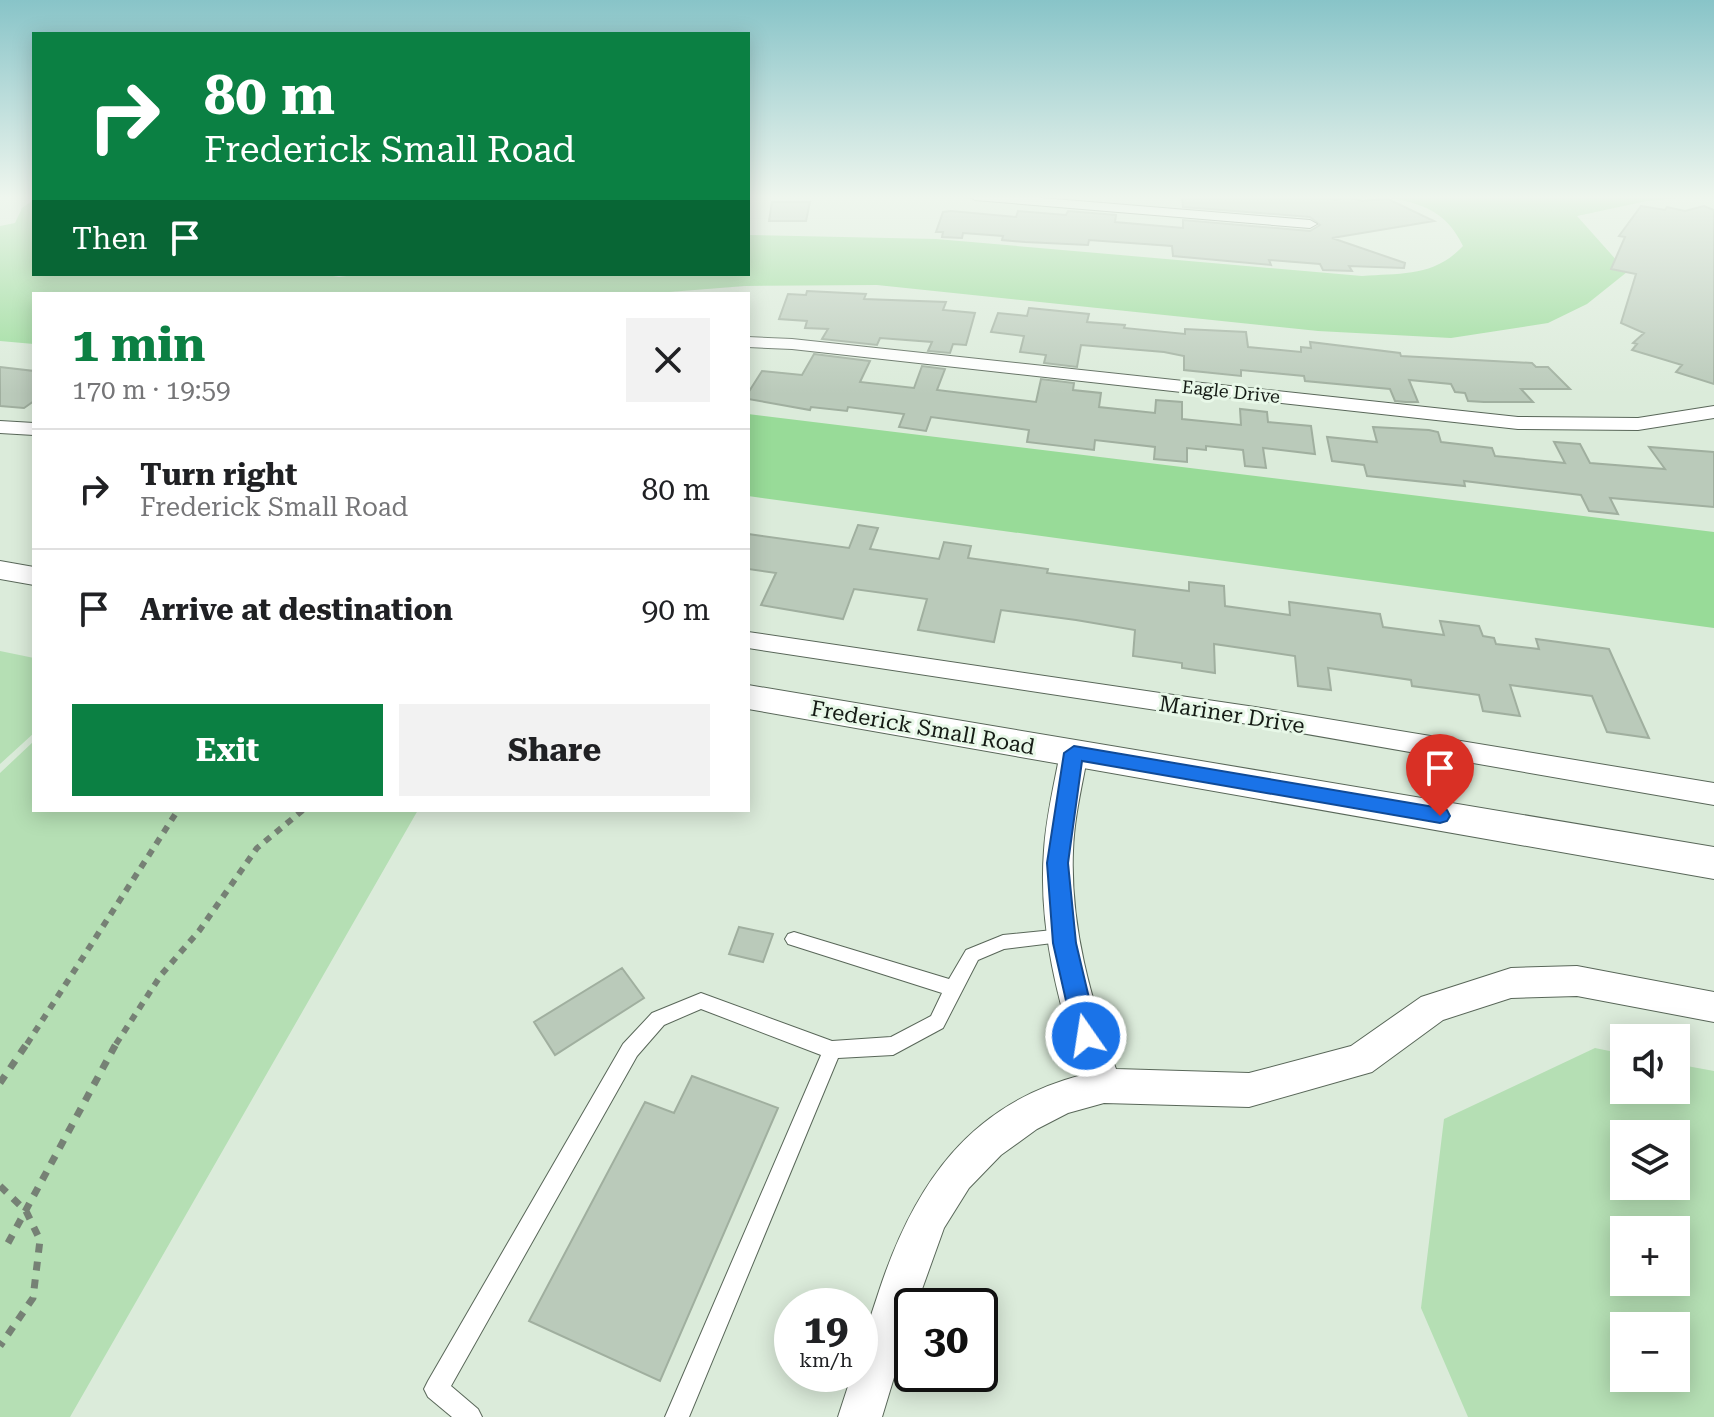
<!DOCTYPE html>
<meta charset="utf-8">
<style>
body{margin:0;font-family:"Roboto Serif",serif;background:#f2f2f2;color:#202124;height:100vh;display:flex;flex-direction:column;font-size:30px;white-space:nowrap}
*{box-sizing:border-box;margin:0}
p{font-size:26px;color:#757577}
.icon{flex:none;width:44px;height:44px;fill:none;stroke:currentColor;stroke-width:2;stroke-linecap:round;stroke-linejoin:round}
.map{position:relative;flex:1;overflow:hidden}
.details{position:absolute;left:32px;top:292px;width:718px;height:520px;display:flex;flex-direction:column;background:#fff;border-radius:0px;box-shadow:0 4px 20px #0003}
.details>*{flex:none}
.guide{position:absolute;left:32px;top:32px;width:718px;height:244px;border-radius:0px;box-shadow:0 4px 20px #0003;background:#0b8043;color:#fff;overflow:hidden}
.fabs{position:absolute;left:1610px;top:1024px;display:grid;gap:16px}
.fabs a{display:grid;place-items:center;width:80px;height:80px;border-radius:0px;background:#fff;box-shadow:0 4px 20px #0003;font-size:40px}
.speed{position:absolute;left:774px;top:1288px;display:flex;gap:16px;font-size:40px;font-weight:700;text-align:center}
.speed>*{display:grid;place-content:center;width:104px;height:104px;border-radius:50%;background:#fff;box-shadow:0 4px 20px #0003;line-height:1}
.speed small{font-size:20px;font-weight:400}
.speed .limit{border:4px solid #111;border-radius:12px;background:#fff;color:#111}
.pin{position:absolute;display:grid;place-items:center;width:68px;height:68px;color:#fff;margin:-82px -34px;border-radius:50% 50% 50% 0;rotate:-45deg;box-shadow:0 0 8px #0007}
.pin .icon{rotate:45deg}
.me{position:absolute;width:88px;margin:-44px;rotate:347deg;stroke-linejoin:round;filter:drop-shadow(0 0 6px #0008)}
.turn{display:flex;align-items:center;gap:28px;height:168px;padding:0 40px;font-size:36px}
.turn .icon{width:104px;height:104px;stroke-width:2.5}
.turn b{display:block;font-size:56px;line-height:68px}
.then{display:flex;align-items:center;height:76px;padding:0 40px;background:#0003;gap:16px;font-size:30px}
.round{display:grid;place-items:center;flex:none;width:84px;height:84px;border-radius:0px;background:#f2f2f2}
.overview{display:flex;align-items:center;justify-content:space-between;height:136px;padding:0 40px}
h1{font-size:48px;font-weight:700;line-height:60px;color:#0b8043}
.button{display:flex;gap:16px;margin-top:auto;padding:16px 40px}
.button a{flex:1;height:92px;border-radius:0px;background:#0b8043;color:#fff;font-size:32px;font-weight:700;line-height:92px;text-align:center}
.button a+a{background:#f2f2f2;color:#202124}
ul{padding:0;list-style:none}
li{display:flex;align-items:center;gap:24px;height:120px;padding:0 40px;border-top:2px solid #e0e0e0}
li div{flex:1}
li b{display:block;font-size:30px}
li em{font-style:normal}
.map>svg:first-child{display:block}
.green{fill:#b5dfb4;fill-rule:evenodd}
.water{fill:#98db98}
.building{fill:#bacaba;stroke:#a0af9f;stroke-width:2}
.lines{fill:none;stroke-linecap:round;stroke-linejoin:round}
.service-casing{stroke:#596759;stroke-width:2}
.minor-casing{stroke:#596759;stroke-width:2}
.tertiary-casing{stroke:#596759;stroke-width:2}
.path-far1{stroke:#768175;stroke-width:6;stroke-dasharray:7 7;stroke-linecap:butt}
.path{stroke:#768175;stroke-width:7;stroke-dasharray:9 9;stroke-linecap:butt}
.service{fill:#fff;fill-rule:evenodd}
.minor{fill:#fff;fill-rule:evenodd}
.tertiary{fill:#fff;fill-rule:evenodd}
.route{fill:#1a73e8;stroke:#114b97;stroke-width:2}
.labels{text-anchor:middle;stroke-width:6;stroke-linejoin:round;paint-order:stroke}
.far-street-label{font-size:18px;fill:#151b15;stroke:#e8f8e8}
.street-label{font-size:22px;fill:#151b15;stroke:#e8f8e8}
</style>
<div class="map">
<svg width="1714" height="1417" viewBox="0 0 1714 1417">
<rect width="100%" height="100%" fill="#dbebda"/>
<path class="green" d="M0,651L34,658V733L0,764Z
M34,741V810H418L70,1417H0V773Z
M1595,1048L1624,1054V1090H1676V1064L1714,1071V1417H1468L1421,1308L1444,1119ZM1676,1134V1186H1624V1134ZM1676,1230V1282H1624V1230ZM1624,1326H1676V1378H1624Z"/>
<path class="water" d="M1378,196H1696L1647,201L1577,216L1627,272L1587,304L1548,323L1451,338L1318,331L877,285L745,286L644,294H34V344L0,341V226L15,223L22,208L34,199V274H321L339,277L362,274H748V235L936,239L1362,276C1402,273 1434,277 1463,246C1445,208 1417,202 1378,196Z
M748,414L1714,532V628L748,496Z"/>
<path class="building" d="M1182,196H1322L1336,200L1345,196L1362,201L1388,199L1434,221L1332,238L1405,263L1404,268L1349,266L1352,271L1323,270L1320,264L1269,260L1271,265L1173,256L1172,246L1089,240L1088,245L1025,242L1002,240L1003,236L963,233L962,238L942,237L943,232H936L943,212L951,211L1016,217L1018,211L1066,215L1068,211L1116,215L1115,222L1183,228V220L1310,231L1320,225L1310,217L1183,207Z
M772,202H810L806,221H769Z
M1641,206L1665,210L1667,207L1685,211L1704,206L1714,210V384L1676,372L1682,365L1632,350L1637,344L1633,343L1644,333L1621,323L1636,274L1611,269L1625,237L1619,236Z
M807,291L866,294L864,299L946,302L943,310L975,313L966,345L953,344L950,353L928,351L932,342L880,338L877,345L822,339L828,329L805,328L807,321L779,319L788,294L806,295Z
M1029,308L1089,314L1087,322L1125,325L1124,328L1185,334V329L1246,332L1248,347L1301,352V347L1311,348L1310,342L1400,353L1401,356L1532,363L1536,367H1548L1570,389H1521L1533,402H1484L1468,401L1465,393L1455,392L1451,384L1409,380L1418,402H1406L1395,401L1390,389L1305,381L1304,376L1241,370V376L1184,370V356L1164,352L1081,345L1077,367L1044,363L1046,355L1020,352L1024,336L991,332L998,313L1027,316Z
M814,354L870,361L860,382L914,388L922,366L945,369L937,390L1036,402L1041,379L1074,383L1073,390L1101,393L1099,407L1155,413L1156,400L1182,402V419L1241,425L1240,409L1267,412L1268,422L1311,426L1315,454L1263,448L1266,468L1245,466L1243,450L1206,446V450L1187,448V462L1154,459L1155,447L1095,440L1094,450L1027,442L1029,430L931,417L926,431L899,427L904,414L848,407L847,411L811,407L810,410L748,399V393L762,371L802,375Z
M0,367L34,371V401L24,408L0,406Z
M1373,427L1429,430L1438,432L1441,442L1492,448L1495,456L1565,463L1554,442L1580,444L1590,463L1665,469L1649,447L1714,452V507L1610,498L1618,514L1589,511L1581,495L1464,481L1465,486L1367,476L1364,465L1332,461L1327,437L1377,442Z
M858,525L878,528L870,549L939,559L944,542L971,546L968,558L1048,569L1047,573L1189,591V582L1224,586L1225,606L1290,615L1289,602L1380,614L1383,627L1444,635L1440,621L1479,626L1483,636L1494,638L1496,644L1539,649L1536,639L1609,649L1649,738L1607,732L1592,696L1510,685L1520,716L1483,711L1479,695L1412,686L1411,680L1328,668L1331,690L1298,686L1295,656L1214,644L1215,673L1182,668V663L1133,656L1135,630L1076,620L1001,610L994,642L918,630L927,599L854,589L843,619L761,605L776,573L748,569V534L849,548Z
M739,927L773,934L763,962L729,954Z
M622,968L644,998L555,1055L534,1022Z
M692,1076L778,1108L660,1381L529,1321L645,1102L674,1113Z"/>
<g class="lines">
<g class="service-casing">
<path id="service" d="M1063,929L1069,931L1072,936L1069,941L1004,949L978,960L943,1028L893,1055L838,1058L689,1417H665L821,1055L701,1009L664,1025L637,1056L451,1386L478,1409L482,1417H452L428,1397L424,1389L428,1381L623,1044L652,1013L701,993L832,1041L891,1037L931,1016L942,993L788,944L785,939L788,934L794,932L949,979L966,950L1003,935Z"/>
</g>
<g class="minor-casing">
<path id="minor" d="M969,196H1017L1310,220L1317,224L1310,228L975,200Z
M748,337L792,339L1518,417L1638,418L1714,406V418L1638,430L1518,429L792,349L748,347Z
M0,421L34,423V435L0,433Z
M748,632L1255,707L1714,783V805L1255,725L748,648Z
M1074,743L1084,746L1088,753C1082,786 1074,818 1073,851C1070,926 1091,1000 1116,1069L1249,1073L1351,1046L1421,997L1511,968L1577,966L1714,992V1022L1577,996L1511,998L1443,1020L1372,1072L1249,1107L1104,1103L1068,1113L1037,1129L1001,1155L969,1188L944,1228L916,1306H912V1318L882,1417H838L852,1374H860C860,1344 870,1319 879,1291C914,1185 969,1104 1082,1075C1058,1003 1038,927 1044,850C1046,818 1054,785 1060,753L1064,746Z"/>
</g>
<g class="tertiary-casing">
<path id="tertiary" d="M0,561L34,567V585L0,579Z
M748,685L1714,847V879L748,709Z"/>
</g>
<path class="path-far1" d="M27,1044L178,810
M116,1044L161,975L199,931L257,848L303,810"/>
<path class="path" d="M0,1083L28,1042
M0,1186L26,1211L40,1240L33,1298L0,1346
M8,1243L117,1042"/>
<use href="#service" class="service"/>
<use href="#minor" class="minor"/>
<use href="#tertiary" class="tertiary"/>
</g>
<linearGradient id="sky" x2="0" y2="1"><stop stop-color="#88c4c8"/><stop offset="0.5" stop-color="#eff6ee"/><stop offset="1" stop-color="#eff6ee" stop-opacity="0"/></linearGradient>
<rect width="1714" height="394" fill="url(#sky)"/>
<path class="route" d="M1074,746L1440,808L1447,810L1450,816L1447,821L1440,823L1082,761L1068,863L1076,943L1098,1036L1094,1044L1086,1047L1077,1044L1074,1036L1053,943L1047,863L1064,753Z"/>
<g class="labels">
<g class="far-street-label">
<text transform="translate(1231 392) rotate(6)" y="6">Eagle Drive</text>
</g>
<g class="street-label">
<text transform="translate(1232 714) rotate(9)" y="8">Mariner Drive</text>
<text transform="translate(923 727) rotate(10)" y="8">Frederick Small Road</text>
</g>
</g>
</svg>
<div class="fabs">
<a><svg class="icon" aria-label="sound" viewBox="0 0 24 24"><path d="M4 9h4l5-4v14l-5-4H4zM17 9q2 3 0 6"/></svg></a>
<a><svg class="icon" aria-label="layers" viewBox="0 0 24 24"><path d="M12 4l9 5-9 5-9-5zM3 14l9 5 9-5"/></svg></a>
<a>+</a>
<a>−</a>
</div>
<div class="speed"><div>19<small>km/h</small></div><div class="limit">30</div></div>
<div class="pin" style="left:1440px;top:816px;background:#d93025"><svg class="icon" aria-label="arrive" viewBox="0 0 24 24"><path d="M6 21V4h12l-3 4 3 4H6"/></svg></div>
<svg class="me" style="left:1086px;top:1036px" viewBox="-20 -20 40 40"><circle r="17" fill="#1a73e8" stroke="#fff" stroke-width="3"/><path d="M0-11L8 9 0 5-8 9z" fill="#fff"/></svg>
<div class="guide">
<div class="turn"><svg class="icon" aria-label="right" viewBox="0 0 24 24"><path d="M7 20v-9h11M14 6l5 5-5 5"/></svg><div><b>80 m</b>Frederick Small Road</div></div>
<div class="then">Then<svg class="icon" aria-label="arrive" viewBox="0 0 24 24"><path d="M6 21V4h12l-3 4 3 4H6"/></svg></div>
</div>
<section class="details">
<div class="overview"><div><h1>1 min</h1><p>170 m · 19:59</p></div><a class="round"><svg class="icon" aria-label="close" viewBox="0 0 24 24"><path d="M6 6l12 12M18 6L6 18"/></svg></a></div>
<ul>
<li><svg class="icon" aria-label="right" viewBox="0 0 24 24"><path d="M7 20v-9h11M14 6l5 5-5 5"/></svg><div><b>Turn right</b><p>Frederick Small Road</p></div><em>80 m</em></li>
<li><svg class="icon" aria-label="arrive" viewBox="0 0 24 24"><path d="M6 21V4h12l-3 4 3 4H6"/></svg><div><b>Arrive at destination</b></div><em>90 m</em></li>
</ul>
<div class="button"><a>Exit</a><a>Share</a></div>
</section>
</div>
